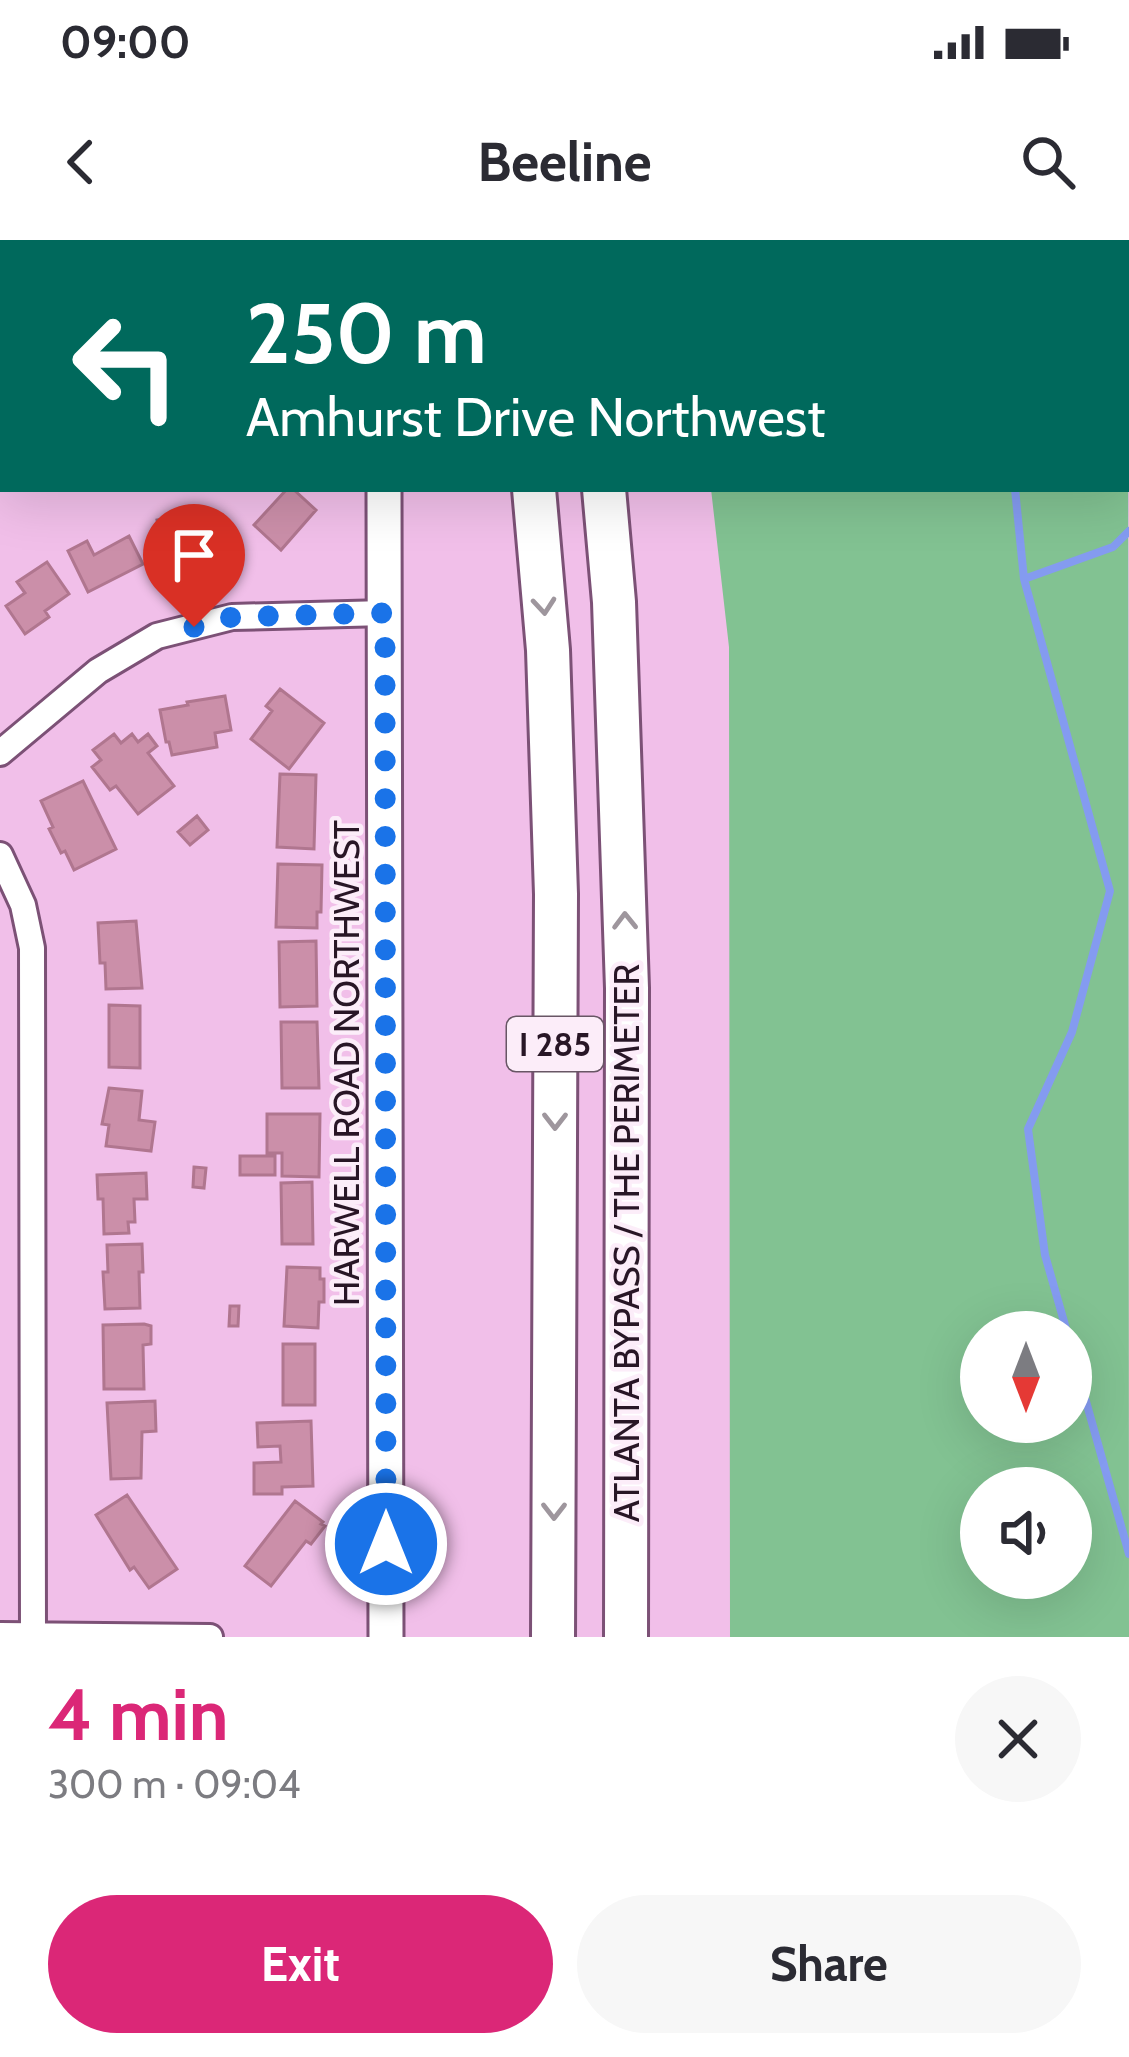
<!DOCTYPE html>
<meta charset="utf-8">
<style>
body{margin:0;font-family:Cabin,sans-serif;background:#f7f7f7;color:#2b2b33;height:100vh;display:flex;flex-direction:column;font-size:45px;white-space:nowrap}
*{box-sizing:border-box;margin:0}
p{font-size:39px;color:#7c7c81}
.icon{flex:none;width:66px;height:66px;fill:none;stroke:currentColor;stroke-width:2;stroke-linecap:round;stroke-linejoin:round}
.map{position:relative;height:1397px;overflow:hidden}
.side{display:flex;flex-direction:column;background:#fff;flex:1}
.side>*{flex:none}
.hud{position:absolute;left:0px;top:0px;width:1131px;height:252px;box-shadow:0 12px 48px #0002;background:#00695c;color:#fff;overflow:hidden}
.needle{width:78px;rotate:180deg}
.buttons{position:absolute;left:960px;top:1071px;display:grid;gap:24px}
.buttons a{display:grid;place-items:center;width:132px;height:132px;border-radius:50%;background:#fff;box-shadow:0 12px 48px #0002;font-size:60px}
.pin{position:absolute;display:grid;place-items:center;width:102px;height:102px;color:#fff;margin:-123px -51px;border-radius:50% 50% 50% 0;rotate:-45deg;box-shadow:0 0 12px #0007}
.pin .icon{rotate:45deg}
.me{position:absolute;width:132px;margin:-66px;rotate:0deg;stroke-linejoin:round;filter:drop-shadow(0 0 9px #0008)}
.turn{display:flex;align-items:center;gap:42px;height:252px;padding:0 48px;font-size:54px}
.turn .icon{width:156px;height:156px;stroke-width:2.5}
.turn b{display:block;font-size:84px;line-height:102px}
.round{display:grid;place-items:center;flex:none;width:126px;height:126px;border-radius:63px;background:#f7f7f7}
.overview{display:flex;align-items:center;justify-content:space-between;height:204px;padding:0 48px}
h1{font-size:72px;font-weight:700;line-height:90px;color:#db2777}
.primary-button{display:flex;gap:24px;margin-top:auto;padding:24px 48px}
.primary-button a{flex:1;height:138px;border-radius:72px;background:#db2777;color:#fff;font-size:48px;font-weight:700;line-height:138px;text-align:center}
.primary-button a+a{background:#f7f7f7;color:#2b2b33}
.status{display:flex;justify-content:space-between;align-items:center;height:84px;padding:0 60px;background:#fff;direction:ltr}
.status svg{height:33px;fill:currentColor}
header{display:flex;justify-content:space-between;align-items:center;height:156px;padding:0 48px;background:#fff;font-size:54px;font-weight:700}
.map>svg:first-child{display:block}
.green{fill:#82c292;fill-rule:evenodd}
.lines{fill:none;stroke-linecap:round;stroke-linejoin:round}
.stream{stroke:#849bf0;stroke-width:8}
.building{fill:#cb8fa9;stroke:#b0768f;stroke-width:3}
.lane-casing{stroke:#7c5176;stroke-width:18}
.street-casing{stroke:#7c5176;stroke-width:30}
.secondary-casing{stroke:#7c5176;stroke-width:39}
.highway-casing{stroke:#7c5176;stroke-width:48}
.lane{stroke:#fff;stroke-width:12}
.street{stroke:#fff;stroke-width:24}
.secondary{stroke:#fff;stroke-width:33}
.highway{stroke:#fff;stroke-width:42}
.oneway{stroke:#9e969d}
.route{stroke:#1a73e8;stroke-width:21;stroke-dasharray:0 37.8}
.labels{text-anchor:middle;stroke-width:9;stroke-linejoin:round;paint-order:stroke}
.shield{fill:#fcedf9;stroke:#685665;stroke-width:3}
.shield-label{font-size:33px;font-weight:bold;fill:#281626}
.street-label{font-size:36px;fill:#281626;stroke:#fcedf9}
</style>
<div class="status"><b>09:00</b><svg viewBox="0 0 49 12"><path d="M0 12V9h3v3zM5 12V6h3v6zM10 12V3h3v9zM15 12V0h3v12zM26 1h20v11H26zM47 4h2v5h-2z"/></svg></div>
<header><svg class="icon" aria-label="back" viewBox="0 0 24 24"><path d="M15 5l-7 7 7 7"/></svg>Beeline<svg class="icon" aria-label="search" viewBox="0 0 24 24"><circle cx="10" cy="10" r="6"/><path d="M15 15l6 6"/></svg></header>
<div class="map">
<svg width="1129" height="1397" viewBox="0 0 1129 1397">
<rect width="100%" height="100%" fill="#f1bfe9"/>
<path class="green" d="M682,0H1079L1082,3H683Z
M1128,46L1129,1397H730L729,407L711,249H1128ZM981,1092H1071V1182H981ZM981,1248H1071V1338H981Z"/>
<g class="lines">
<path class="stream" d="M872,0L874,3
M1015,249L1024,339L1110,651L1072,792L1028,889L1045,1015L1067,1092
M1024,339L1113,307L1129,291
M1071,1108L1129,1314"/>
</g>
<path class="building" d="M0,77H3V176H0Z
M287,249H293L316,270L281,310L254,285Z
M190,275V280L222,275L225,296H230L232,311L191,317L190,311L163,315L157,280Z
M129,296L143,324L88,352L68,311L87,301L94,315Z
M47,322L69,354L45,371L49,377L25,394L6,366L25,353L17,342Z
M280,449L324,483L289,529L251,499L272,471L266,466Z
M225,456L231,490L215,493L217,507L172,515L169,502H166L160,470L188,465L187,462Z
M114,494L121,503L132,494L138,502L148,494L157,506L148,513L174,546L138,574L116,546L110,550L92,527L101,520L93,510Z
M280,534L316,535L314,609L277,607Z
M83,541L116,609L74,630L65,611L61,613L49,589L53,587L41,561Z
M197,576L208,590L190,605L178,592Z
M278,624L322,625L321,672H317V688L276,687Z
M136,681L142,748L106,749L105,723H100L98,683Z
M316,701L317,766L280,767L279,702Z
M109,765L140,766V828L109,827Z
M281,782H317L319,848H282Z
M109,848L142,851L139,880L155,882L151,911L106,906L109,885L102,884Z
M267,874H320L319,937L282,936V913H267Z
M240,916H275V935H240Z
M194,927L206,928L204,948L193,947Z
M146,933L147,959H134L135,982H128L129,993L104,994L103,959H98L97,935Z
M312,942L313,1004H282L281,943Z
M142,1004L143,1032H139L140,1068L105,1069L103,1032H108L107,1005Z
M287,1027L320,1028V1039H324V1062H319L318,1088L284,1086Z
M230,1066H239L238,1086H229Z
M144,1084L151,1086V1104L143,1105L144,1149H104L103,1085Z
M283,1104H315V1165H283Z
M155,1161L156,1191L142,1192L141,1238L111,1239L107,1163Z
M311,1181L313,1246L282,1247V1254H254V1223L281,1222L280,1206L258,1207L257,1183Z
M127,1255L177,1329L149,1348L134,1327L130,1330L96,1275Z
M295,1261L323,1282L321,1284L325,1286L311,1304L306,1301L271,1346L245,1326Z"/>
<g class="lines">
<g class="lane-casing">
<path id="lane" d="M172,0L173,3"/>
</g>
<g class="street-casing">
<path id="street" d="M0,513L98,431L157,396L232,377L385,373
M0,615L23,665L32,708L33,1396
M0,1395L210,1397"/>
</g>
<g class="secondary-casing">
<path id="secondary" d="M382,0V3
M384,249L386,1397"/>
</g>
<g class="highway-casing">
<path id="highway" d="M503,0L504,3
M574,0V3
M534,249L548,410L556,654L553,1397
M604,249L614,362L627,748L626,1397"/>
</g>
<use href="#lane" class="lane"/>
<use href="#street" class="street"/>
<use href="#secondary" class="secondary"/>
<use href="#highway" class="highway"/>
</g>
<defs><path id="oneway-chevron" d="M-2-3.5L2.5 0L-2 3.5" fill="none" stroke-width="1.6" stroke-linecap="round" stroke-linejoin="round" transform="scale(3)"/></defs>
<g class="oneway">
<use href="#oneway-chevron" transform="translate(544 366) rotate(85)"/>
<use href="#oneway-chevron" transform="translate(625 681) rotate(-91)"/>
<use href="#oneway-chevron" transform="translate(555 881) rotate(90)"/>
<use href="#oneway-chevron" transform="translate(554 1271) rotate(90)"/>
</g>
<g class="lines">
<path class="route" d="M194,387L232,377L385,373L386,1304"/>
</g>
<g class="labels">
<rect class="shield" x="507" y="777" width="96" height="54" rx="9"/>
<g class="shield-label">
<text x="555" y="816">I 285</text>
</g>
<g class="street-label">
<text transform="translate(346 823) rotate(-90)" y="13">HARWELL ROAD NORTHWEST</text>
<text transform="translate(626 1003) rotate(-90)" y="13">ATLANTA BYPASS / THE PERIMETER</text>
</g>
</g>
</svg>
<div class="buttons">
<a><svg class="needle" viewBox="-14 -14 28 28"><path d="M0-13l5 13h-10z" fill="#e53935"/><path d="M0 13l5-13h-10z" fill="#7c7c81"/></svg></a>
<a><svg class="icon" aria-label="sound" viewBox="0 0 24 24"><path d="M4 9h4l5-4v14l-5-4H4zM17 9q2 3 0 6"/></svg></a>
</div>
<div class="pin" style="left:194px;top:387px;background:#d93025"><svg class="icon" aria-label="arrive" viewBox="0 0 24 24"><path d="M6 21V4h12l-3 4 3 4H6"/></svg></div>
<svg class="me" style="left:386px;top:1304px" viewBox="-20 -20 40 40"><circle r="17" fill="#1a73e8" stroke="#fff" stroke-width="3"/><path d="M0-11L8 9 0 5-8 9z" fill="#fff"/></svg>
<div class="hud">
<div class="turn"><svg class="icon" aria-label="left" viewBox="0 0 24 24"><path d="M17 20v-9H6M10 6l-5 5 5 5"/></svg><div><b>250 m</b>Amhurst Drive Northwest</div></div>
</div>
</div>
<section class="side">
<div class="overview"><div><h1>4 min</h1><p>300 m · 09:04</p></div><a class="round"><svg class="icon" aria-label="close" viewBox="0 0 24 24"><path d="M6 6l12 12M18 6L6 18"/></svg></a></div>
<div class="primary-button"><a>Exit</a><a>Share</a></div>
</section>
